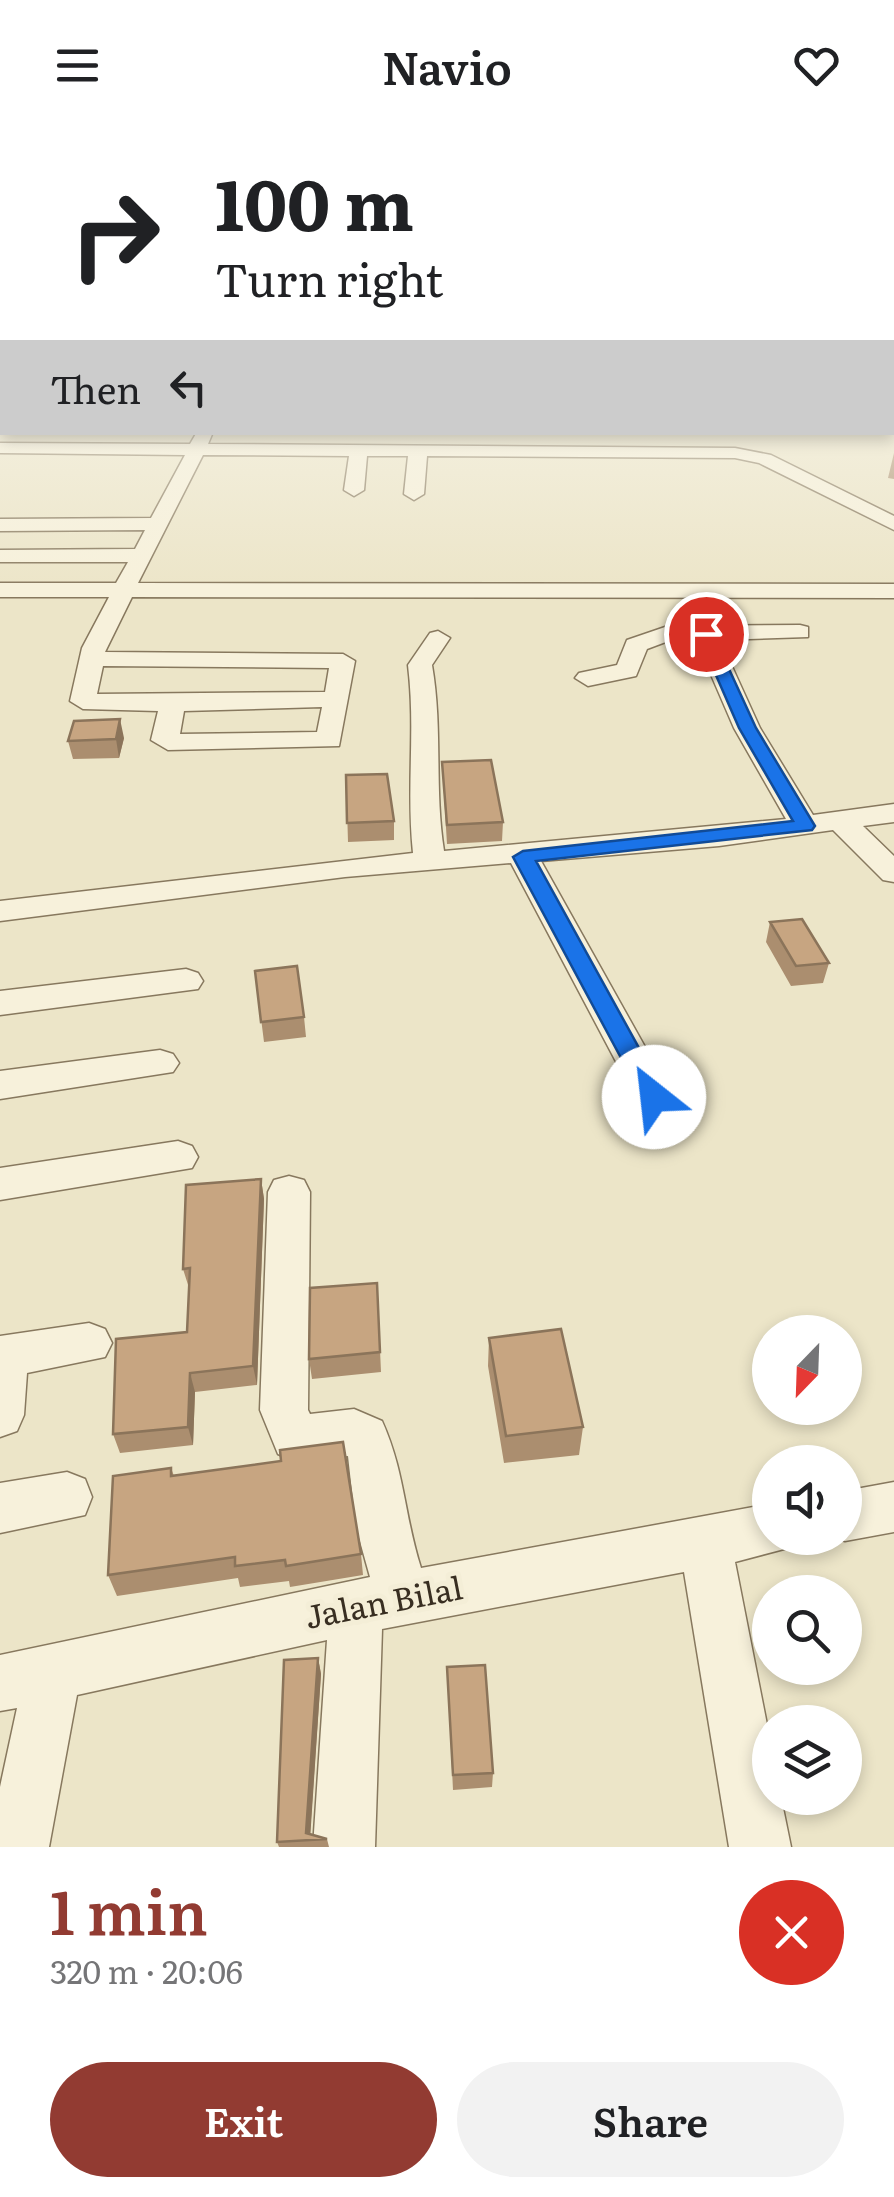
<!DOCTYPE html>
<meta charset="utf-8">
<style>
body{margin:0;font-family:Literata,serif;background:#f2f2f2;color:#202124;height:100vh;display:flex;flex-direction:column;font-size:38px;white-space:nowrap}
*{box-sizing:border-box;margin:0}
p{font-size:32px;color:#757577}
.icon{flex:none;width:55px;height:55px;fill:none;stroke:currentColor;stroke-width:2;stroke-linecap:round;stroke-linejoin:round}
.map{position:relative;height:1717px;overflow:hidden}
.side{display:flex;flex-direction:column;background:#fff;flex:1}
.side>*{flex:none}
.banner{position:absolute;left:0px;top:0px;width:895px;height:305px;box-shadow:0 5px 15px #0003;background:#fff;color:#202124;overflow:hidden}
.needle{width:65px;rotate:203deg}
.tools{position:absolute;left:752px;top:1185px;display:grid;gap:20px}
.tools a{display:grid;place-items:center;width:110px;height:110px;border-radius:50%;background:#fff;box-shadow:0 5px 15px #0003;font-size:50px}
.pin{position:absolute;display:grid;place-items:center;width:85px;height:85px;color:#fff;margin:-42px;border:5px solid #fff;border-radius:50%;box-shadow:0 2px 10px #0007}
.me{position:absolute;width:110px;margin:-55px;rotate:331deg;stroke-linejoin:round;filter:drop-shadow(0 0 8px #0008)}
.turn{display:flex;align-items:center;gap:35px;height:210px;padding:0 50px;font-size:45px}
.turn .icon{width:130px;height:130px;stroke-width:2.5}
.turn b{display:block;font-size:70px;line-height:85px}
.then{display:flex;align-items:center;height:95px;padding:0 50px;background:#0003;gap:20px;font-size:38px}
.round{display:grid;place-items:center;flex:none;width:105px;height:105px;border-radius:52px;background:#f2f2f2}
.headline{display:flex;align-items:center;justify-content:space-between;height:170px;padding:0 50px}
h1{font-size:60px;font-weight:600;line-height:75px;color:#923b32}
.cta{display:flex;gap:20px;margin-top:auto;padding:20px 50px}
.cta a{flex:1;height:115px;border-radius:60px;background:#923b32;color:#fff;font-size:40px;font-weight:600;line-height:115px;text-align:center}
.cta a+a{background:#f2f2f2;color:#202124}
header{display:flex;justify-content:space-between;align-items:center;height:130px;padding:0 50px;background:#fff;font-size:45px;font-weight:600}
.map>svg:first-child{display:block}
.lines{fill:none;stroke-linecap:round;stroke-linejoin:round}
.minor-casing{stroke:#87785e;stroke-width:3}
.minor{fill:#f7f1db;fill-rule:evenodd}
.wall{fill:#ab8e6f}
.shaded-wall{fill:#8b745a}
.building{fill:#c7a581;stroke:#8b745a;stroke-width:2.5}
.route{fill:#1a73e8;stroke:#114b97;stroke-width:2.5}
.labels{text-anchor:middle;stroke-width:10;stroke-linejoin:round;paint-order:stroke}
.near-street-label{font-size:32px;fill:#382e21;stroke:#f4eed7}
</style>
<header><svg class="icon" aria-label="menu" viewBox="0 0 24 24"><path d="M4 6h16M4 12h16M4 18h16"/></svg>Navio<svg class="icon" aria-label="heart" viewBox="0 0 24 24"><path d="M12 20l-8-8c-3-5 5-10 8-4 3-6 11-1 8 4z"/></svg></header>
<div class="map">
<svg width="894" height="1717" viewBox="0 0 894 1717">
<rect width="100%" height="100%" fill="#ece5c8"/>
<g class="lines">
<g class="minor-casing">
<path id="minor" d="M892,221H894V231H892Z
M892,275H894V285H892Z
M197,302H213L208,314L735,318L771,325L894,386V400L759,333L735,328L427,326L424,364L414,370L404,364L408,326H367L364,360L354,366L344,360L349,326L203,325L138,453L894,454V468L132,467L105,522L343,524L355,531L339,616L168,620L151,610L158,581L83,579L70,571L82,518L109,467H0V453H116L128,432H0V420L135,419L145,400L0,401V389L151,388L185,325L0,323V313L190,314ZM103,536L329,538L325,562L97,564ZM322,577L317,602L180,604L184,581Z
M800,495L808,497V507L720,510L760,598L813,685L894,674V692L863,696L894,726V752L883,750L833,700L719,716L541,731L673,967L668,977L654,981L640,977L511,733L345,747L0,791V771L413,723C406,657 416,601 408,535L430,503L438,501L450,508L432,535C443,599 434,657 444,721L786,689L734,598L696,510H671L647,519L636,546L588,556L575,548L579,543L617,535L627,510L668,496Z
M186,839L198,843L203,851L198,859L0,885V861Z
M160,920L173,924L179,933L173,942L0,969V941Z
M178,1011L192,1016L198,1027L192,1038L0,1070V1038Z
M289,1046L304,1050L310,1062L308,1280L310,1284L354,1279L382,1291C405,1342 404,1385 421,1438L770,1374V1408H793L788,1418L735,1432L770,1610V1668H781L791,1717H729L684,1442L382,1499L375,1717H313L327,1510L77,1565L49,1717H0V1657L17,1578L0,1581V1525L370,1447L356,1397L348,1326L295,1331L278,1324L260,1280L268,1062L274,1050Z
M89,1193L105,1199L112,1213L105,1227L27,1243L24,1285L17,1301L0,1307V1206Z
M67,1342L85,1349L92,1367L85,1385L0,1403V1353Z
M894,1352V1402L845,1411L835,1408H845V1361Z"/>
</g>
<use href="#minor" class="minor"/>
</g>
<path class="wall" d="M894,323V349L888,348Z
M124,608L119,628L73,629L68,611Z
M442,632L503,692L502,711L447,714Z
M346,645L394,691V710L348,712Z
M770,792L829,833L823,853L791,856L766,812Z
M255,841L304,887L306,907L264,912Z
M261,1049L264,1069L257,1255L195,1262L193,1315L120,1323L113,1304L187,1202L189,1158L183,1139Z
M377,1153L381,1242L312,1249L309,1229Z
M489,1208L583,1297L579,1325L504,1333L488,1236Z
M171,1338L174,1346L361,1424L363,1445L290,1457L289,1451L240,1457L238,1448L117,1466L108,1445Z
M318,1528L321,1544L310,1704L327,1709L329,1717H279L277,1712Z
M447,1537L493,1643L492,1657L453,1660Z"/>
<path class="shaded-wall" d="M120,589L124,608L119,628L116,609Z
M261,1049L264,1069L257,1255L253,1236Z
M190,1243L195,1262L193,1315L188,1297Z
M318,1528L321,1544L310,1710L306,1703Z"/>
<path class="building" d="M120,589L116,609L68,611L74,591Z
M491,630L503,692L447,695L442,632Z
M387,644L394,691L347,693L346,645Z
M802,789L829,833L796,836L770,792Z
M297,836L304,887L261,892L255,841Z
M261,1049L253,1236L190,1243L188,1297L113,1304L116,1209L187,1202L190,1138L183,1139L186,1055Z
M377,1153L380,1222L309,1229L310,1158Z
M561,1199L583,1297L506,1306L489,1208Z
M343,1312L361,1424L286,1436L285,1430L235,1436V1427L108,1445L113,1346L171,1338V1346L281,1331L280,1320Z
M318,1528L306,1703L327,1709L277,1712L284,1530Z
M485,1535L493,1643L453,1645L447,1537Z"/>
<linearGradient id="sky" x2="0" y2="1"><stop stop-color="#8fb9d6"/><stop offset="0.48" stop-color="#f6f3e6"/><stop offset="1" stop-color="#f6f3e6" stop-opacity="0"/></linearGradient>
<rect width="894" height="462" fill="url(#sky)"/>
<path class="route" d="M706,499L713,504L756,598L815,696L812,700L536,731L666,967L654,976L642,967L513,727L523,721L793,691L739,598L698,504Z"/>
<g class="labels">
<g class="near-street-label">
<text transform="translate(384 1473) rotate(-11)" y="11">Jalan Bilal</text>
</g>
</g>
</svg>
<div class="tools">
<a><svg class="needle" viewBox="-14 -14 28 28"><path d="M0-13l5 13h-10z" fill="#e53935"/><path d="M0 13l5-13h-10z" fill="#757577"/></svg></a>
<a><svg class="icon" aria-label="sound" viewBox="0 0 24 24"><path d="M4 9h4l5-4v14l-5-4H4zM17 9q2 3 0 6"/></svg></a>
<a><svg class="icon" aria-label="search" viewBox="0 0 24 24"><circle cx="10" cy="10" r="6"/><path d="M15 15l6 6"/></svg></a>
<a><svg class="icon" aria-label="layers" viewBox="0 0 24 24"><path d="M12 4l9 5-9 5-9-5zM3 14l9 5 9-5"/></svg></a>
</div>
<div class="pin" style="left:706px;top:504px;background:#d93025"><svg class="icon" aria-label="arrive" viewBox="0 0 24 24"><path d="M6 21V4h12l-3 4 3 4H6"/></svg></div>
<svg class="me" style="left:654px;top:967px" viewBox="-20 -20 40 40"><circle r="19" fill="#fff"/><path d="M0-13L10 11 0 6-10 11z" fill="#1a73e8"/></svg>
<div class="banner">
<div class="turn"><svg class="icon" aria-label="right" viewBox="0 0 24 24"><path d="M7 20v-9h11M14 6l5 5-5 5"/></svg><div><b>100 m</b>Turn right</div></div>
<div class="then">Then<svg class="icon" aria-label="left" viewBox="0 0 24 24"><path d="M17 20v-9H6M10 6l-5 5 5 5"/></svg></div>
</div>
</div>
<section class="side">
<div class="headline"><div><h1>1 min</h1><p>320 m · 20:06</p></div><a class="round" style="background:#d93025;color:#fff"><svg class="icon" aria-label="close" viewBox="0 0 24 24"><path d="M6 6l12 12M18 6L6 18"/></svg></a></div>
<div class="cta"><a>Exit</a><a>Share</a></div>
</section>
